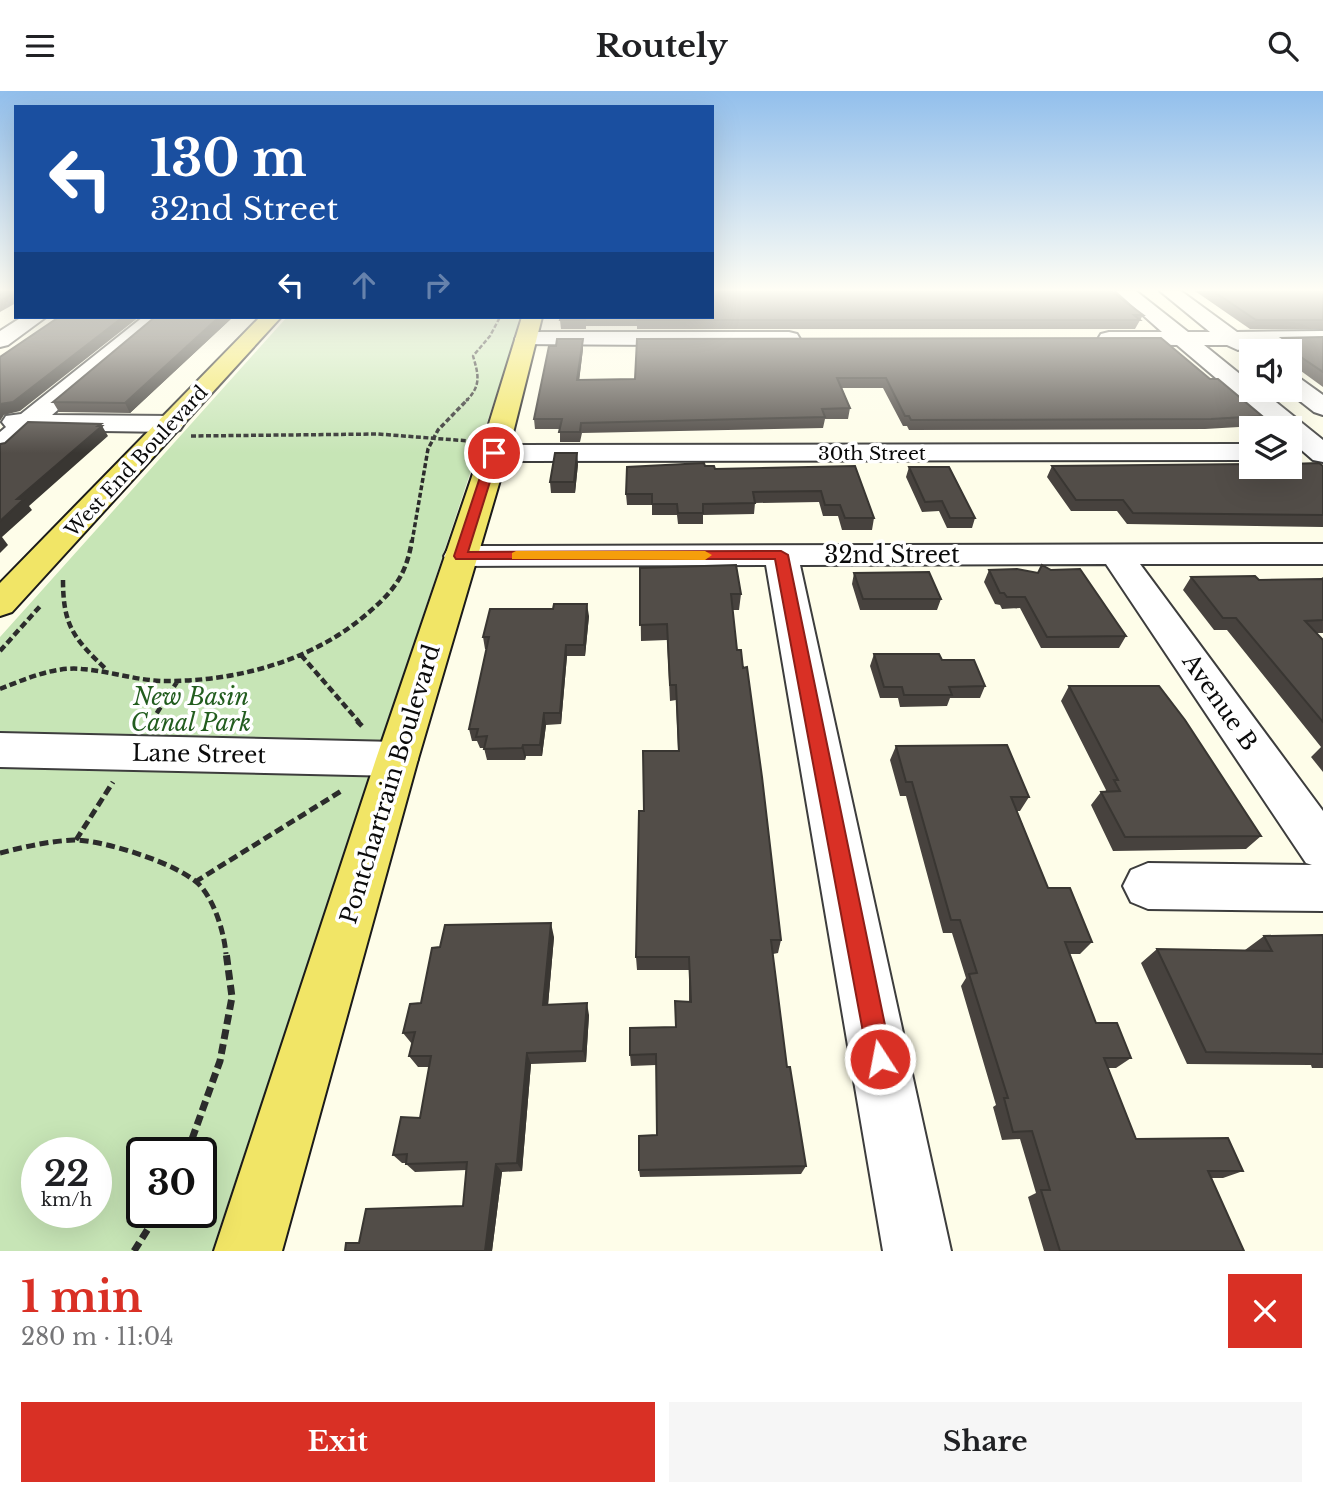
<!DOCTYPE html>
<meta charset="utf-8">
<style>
body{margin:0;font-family:"Libre Baskerville",serif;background:#f6f6f6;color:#202124;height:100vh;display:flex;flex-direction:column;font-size:26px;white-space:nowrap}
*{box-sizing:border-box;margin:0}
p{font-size:23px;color:#757577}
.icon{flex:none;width:38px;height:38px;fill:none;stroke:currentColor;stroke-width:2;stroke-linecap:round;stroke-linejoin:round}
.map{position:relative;height:1160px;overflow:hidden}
.panel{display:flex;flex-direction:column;background:#fff;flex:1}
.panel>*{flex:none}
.top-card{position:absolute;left:14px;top:14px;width:700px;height:214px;border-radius:0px;box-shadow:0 7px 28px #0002;background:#1a4fa0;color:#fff;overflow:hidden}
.fabs{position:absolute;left:1239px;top:248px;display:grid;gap:14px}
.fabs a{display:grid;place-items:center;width:63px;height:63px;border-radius:0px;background:#fff;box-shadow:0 7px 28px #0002;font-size:35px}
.speed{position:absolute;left:21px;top:1046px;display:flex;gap:14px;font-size:35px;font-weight:700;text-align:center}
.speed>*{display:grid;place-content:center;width:91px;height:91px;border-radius:50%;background:#fff;box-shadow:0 7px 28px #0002;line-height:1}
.speed small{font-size:18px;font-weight:400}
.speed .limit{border:4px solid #111;border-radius:10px;background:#fff;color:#111}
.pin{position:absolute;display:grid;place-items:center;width:60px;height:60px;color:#fff;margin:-30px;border:4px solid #fff;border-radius:50%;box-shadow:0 2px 7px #0007}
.me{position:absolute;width:77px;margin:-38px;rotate:349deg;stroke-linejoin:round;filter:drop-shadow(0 0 5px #0008)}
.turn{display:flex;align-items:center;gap:24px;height:147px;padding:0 21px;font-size:32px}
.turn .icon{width:91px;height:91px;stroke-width:2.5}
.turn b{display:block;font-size:49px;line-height:60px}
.lanes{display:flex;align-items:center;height:66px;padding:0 21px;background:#0003;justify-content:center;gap:35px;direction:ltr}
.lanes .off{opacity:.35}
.round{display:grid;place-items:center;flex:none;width:74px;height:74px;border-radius:0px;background:#f6f6f6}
.overview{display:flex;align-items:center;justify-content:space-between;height:119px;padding:0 21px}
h1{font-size:42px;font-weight:700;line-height:52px;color:#d93025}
.primary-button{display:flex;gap:14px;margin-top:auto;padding:14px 21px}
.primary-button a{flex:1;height:80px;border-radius:0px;background:#d93025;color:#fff;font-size:28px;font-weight:700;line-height:80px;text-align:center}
.primary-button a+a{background:#f6f6f6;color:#202124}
header{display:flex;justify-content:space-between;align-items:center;height:91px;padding:0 21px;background:#fff;font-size:32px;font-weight:700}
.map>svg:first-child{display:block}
.green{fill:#c7e5b6;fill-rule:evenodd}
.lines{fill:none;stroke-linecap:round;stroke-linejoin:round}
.minor-casing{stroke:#3d3d3d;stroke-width:4}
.major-casing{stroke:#1b1b1b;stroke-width:4}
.path-far4{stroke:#2c2c2c;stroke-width:2.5;stroke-dasharray:4.5 2;stroke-linecap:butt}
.path-far3{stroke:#2c2c2c;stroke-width:3.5;stroke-dasharray:5 2.5;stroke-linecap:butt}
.path-far2{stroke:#2c2c2c;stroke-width:4.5;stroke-dasharray:7 3.5;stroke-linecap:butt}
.path-far1{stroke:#2c2c2c;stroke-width:5;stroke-dasharray:9 4.5;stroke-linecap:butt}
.path{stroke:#2c2c2c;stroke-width:7;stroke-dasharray:10 5;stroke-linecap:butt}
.minor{fill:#fff;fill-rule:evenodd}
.major{fill:#f1e566;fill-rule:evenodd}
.wall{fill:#47423e}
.shaded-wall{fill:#393632}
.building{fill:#524d48;stroke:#393632;stroke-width:2}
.route{fill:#d93025;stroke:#8d1f18;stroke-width:2}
.slow{fill:#f59e0b}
.labels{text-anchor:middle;stroke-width:7;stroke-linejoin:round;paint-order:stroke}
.far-street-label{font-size:19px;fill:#0a0a0a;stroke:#fff}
.street-label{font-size:23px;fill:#0a0a0a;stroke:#fff}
.park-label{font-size:23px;font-style:italic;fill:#235d1f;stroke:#fff}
</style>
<header><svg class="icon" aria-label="menu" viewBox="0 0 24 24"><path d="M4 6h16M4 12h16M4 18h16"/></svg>Routely<svg class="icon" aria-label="search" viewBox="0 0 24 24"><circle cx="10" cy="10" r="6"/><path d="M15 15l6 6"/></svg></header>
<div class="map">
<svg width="1323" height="1160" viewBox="0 0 1323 1160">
<rect width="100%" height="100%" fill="#fefde9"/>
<path class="green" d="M287,226H522L212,1160H0V546ZM37,1062H96V1122H37ZM142,1062H201V1122H142Z"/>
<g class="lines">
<g class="minor-casing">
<path id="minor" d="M1116,200H1136L1188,241H1210L1160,200H1181L1237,241L1323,240V254H1248L1238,259L1227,254H1204L1251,292V299H1261L1323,349V371L1313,369L1290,349V338H1276L1177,254L1101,253L1098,248L1101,243L1109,241H1162Z
M22,226H46L8,254L0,256V240Z
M143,226H165L52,324L171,325L180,327L184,333L180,339L171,341L34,339L10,360L0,362V341L6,336L2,331L6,325L21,323Z
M526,241H789L797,243L800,248L797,253L789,255L518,253L515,248L518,243Z
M1290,284L1298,286L1323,304V324L1314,321L1286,299H1290Z
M1251,353V369L494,370L484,368L480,362L484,356L494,354Z
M1323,453V473H1140L1323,720V820L1148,818L1131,811L1123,795L1131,779L1148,772L1312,774L1306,772L1106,473L800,474L951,1160H883L766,474L460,475L448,472L444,465L448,458L460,455Z
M0,642L397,651L412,656L418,668L412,680L397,685L0,676Z"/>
</g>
<g class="major-casing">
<path id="major" d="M260,226H281L12,521L0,525V492Z
M522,226H542L508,362L418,668L282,1160H214L376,668L480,362Z"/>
</g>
<path class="path-far4" d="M466,310C481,295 479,285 473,265L490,245L500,226"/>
<path class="path-far3" d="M191,345L378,343L469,350
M412,451L428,358L438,339L468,308"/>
<path class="path-far2" d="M63,489C63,535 74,548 107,579
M0,560L42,513
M301,564L359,631
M0,598C25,588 55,575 82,578C109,580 135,589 162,590C232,591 307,572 362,527C391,503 406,487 412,449
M151,631L177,591"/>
<path class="path-far1" d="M357,630L362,635
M150,633L152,630
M76,749L113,691
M0,762C24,756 49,750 74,749C103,749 186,774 203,798C216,815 224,842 226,863
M195,791L343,699"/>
<path class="path" d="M187,1062L220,970L232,906L226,861
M134,1160L158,1122"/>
<use href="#minor" class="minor"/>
<use href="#major" class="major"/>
</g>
<path class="wall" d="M1195,200H1323V238H1250Z
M1143,224L1135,238H637V235H586V238H561L560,229L561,226Z
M155,226H233L130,322L59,321L53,311Z
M1323,246V296L1290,272V261H1275L1282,247Z
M583,248V258L579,289L635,288L637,248L1210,288L1262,325L1256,335L1205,338L909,339L907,335H903L883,297H842L850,317L848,328H825L823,337L582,342L580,351H560V338H535L534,328L556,255Z
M578,373L575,402H551L550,391Z
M705,375L715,378L855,375L874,427L872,439H842L838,425H823L819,411L755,412L754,423L703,424V433H678L677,424H652V414H627L626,403Z
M1052,375H1323V436L1127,433L1117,420H1071L1047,386Z
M909,376L975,427L972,437H947L939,420L922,421L906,386Z
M640,477L741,503L739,519H732L737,559L781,849L778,862L773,863L787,976L806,1075L801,1083L640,1086L639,1079L657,1044L656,974L631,975L630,964L675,936V910L689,911V879H637L636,866L644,720L678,660L676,609L670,610L667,549L641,550Z
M989,479L1126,545L1119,557H1041L1020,517L1002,518L1000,514L995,513L984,491Z
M854,482L941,508L937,519H860L852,493Z
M1191,486L1259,489L1320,488L1323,486V542H1316L1323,549V681L1311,666L1321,656L1227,539H1214L1183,499Z
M589,525L585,565H567L561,633L546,634L542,665H526L525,669H487L484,657H480L477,650H472L469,638L487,558H485L483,546Z
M874,563L942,569L985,595L980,607H950L947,615L900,616L898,607H880L870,575Z
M1069,595L1261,745L1246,758L1113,760L1091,714L1101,701H1105L1106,699L1061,610Z
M896,655L1029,706L1020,720H1017L1048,797L1092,851L1080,863H1069L1096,932L1131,967L1116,977H1108L1136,1048L1243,1080L1223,1087H1211L1244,1160H1044L1028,1106L1036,1102L1020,1048L1002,1049L993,1016L996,1014L961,895L966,887L952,842H943L906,705H900L890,669Z
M1323,844V977H1312L1311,974L1187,973L1141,872L1157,858L1245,859L1264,845Z
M554,846L548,914L589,924L586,971L531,973L522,1080L502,1081L492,1160L359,1152L463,1115L466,1079L415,1081L406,1073V1072H402L393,1064L420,1027L429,976H418L409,965L412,953L403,942L421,912Z"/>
<path class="shaded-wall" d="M16,201V212L0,221V210Z
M123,226H139L20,320L4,324L0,330V313Z
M219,226H233L130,322L125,312Z
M583,248V258L578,299L577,289Z
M101,333L108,345L29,415L32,419L2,446L8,454L0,462V430L17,408Z
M577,362L578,373L575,402L574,391Z
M587,513L589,525L585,565L584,554Z
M566,554L567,565L561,633L560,622Z
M544,622L546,634L542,665L540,654Z
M523,654L526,665L525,669L522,657Z
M551,832L554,846L547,926L543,914Z
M587,912L589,924L586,971L583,960Z
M527,962L531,973L522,1080L517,1072Z
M496,1073L502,1081L492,1160H485Z"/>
<path class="building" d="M0,200H16V201L0,210Z
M712,200H1111L1143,224H1134L1140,229H637V226H712Z
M1213,200H1323V229H1256Z
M59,226H123L13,311L0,313V266Z
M155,226H219L125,312L53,311Z
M561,226H629H586L585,229H560Z
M1323,246V281L1280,252H1290L1282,247Z
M1161,247L1210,288H1218L1262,325L1211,328L911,329L909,325H905L886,287H837L850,317L822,318L825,326L581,332L580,341H559L562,328H534L549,255H556L557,248H583L577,289L635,288L637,248Z
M28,331L101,333L98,335H102L17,408H24L0,430V353L5,352Z
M555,362H577L574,391H550Z
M704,372L705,375H714L715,378L855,375L874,427H845L840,414H825L821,400L753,401L755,412L703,413V422H678L677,413H652V403H626L627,376Z
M1319,372L1323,375V424L1133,422L1123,409H1076L1052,375L1251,373V376H1290V373Z
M909,376H949L975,427H950L942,410L925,411Z
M736,474L741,503H731L737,559H741L743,577L747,576L762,686L781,849H771L787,976H790L806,1075L639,1079V1045L657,1044L656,963L630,964V937L676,936L675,910L691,911L689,866H636L639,720H644L643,660H679L676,594H670L667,533L640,534V477Z
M1042,474L1051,479L1080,478L1126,545L1047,546L1025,506H1007L1004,502H1000L989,479L1017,478L1038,482Z
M929,481L941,508H863L854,482Z
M1255,485L1259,489L1323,488V529L1305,530L1323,549V631L1236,527H1223L1191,486Z
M554,513H587L584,554H566L560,622H544L540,654H523L522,657L484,658L487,645L476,646L478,638H469L489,546H483L490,518H553Z
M874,563H939L942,569H974L985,595L949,596L952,604H904L902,596H884Z
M1069,595H1159L1185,629L1261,745L1125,746L1101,701L1120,700L1114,689H1118Z
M1007,654L1029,706H1011L1048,797H1070L1092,851H1065L1096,932H1117L1131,967H1104L1136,1048L1228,1047L1243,1080H1208L1244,1160H1060L1041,1099H1050L1032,1040L1013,1041L1004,1007H1008L969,883L977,882L960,829H951L912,691H906L896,655Z
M551,832L543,914L587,912L583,960L527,962L517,1072L496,1073L485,1160H345L346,1152H359L366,1118L463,1115L467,1071L406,1073L407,1063L393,1064L401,1026L420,1027L431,965H409L415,941L403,942L410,913L421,912L432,857L440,856L445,834Z
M1323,844V963L1206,961L1157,858L1272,860L1264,845Z"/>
<linearGradient id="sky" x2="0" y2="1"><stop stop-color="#92bfec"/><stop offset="0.55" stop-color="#fffef5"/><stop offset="1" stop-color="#fffef5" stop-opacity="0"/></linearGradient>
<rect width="1323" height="362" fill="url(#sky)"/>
<path class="route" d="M494,359L499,362L468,461L781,460L788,464L892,968L888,976L880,980L871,976L868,968L775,468H456L454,465L488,362Z"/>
<path class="slow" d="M516,460H705L712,464L705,469L512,468V462Z"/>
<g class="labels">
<g class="far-street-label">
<text x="872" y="369">30th Street</text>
<text transform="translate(136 370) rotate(-47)" y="7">West End Boulevard</text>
</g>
<g class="street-label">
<text x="892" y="472">32nd Street</text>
<text transform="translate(1220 611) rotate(55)" y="8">Avenue B</text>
<text transform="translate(199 663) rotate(1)" y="8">Lane Street</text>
<text transform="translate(390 693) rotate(-73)" y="8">Pontchartrain Boulevard</text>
</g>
<g class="park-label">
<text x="191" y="614">New Basin<tspan x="191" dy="26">Canal Park</tspan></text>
</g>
</g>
</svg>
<div class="fabs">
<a><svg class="icon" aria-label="sound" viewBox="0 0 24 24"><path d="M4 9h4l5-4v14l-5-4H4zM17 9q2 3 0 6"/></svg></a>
<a><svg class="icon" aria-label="layers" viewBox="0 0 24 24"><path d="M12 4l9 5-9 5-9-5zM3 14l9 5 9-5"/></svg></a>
</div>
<div class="speed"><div>22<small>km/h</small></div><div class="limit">30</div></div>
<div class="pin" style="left:494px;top:362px;background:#d93025"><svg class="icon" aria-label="arrive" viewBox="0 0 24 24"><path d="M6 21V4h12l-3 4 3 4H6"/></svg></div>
<svg class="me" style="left:880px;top:968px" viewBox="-20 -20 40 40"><circle r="17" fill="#d93025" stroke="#fff" stroke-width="3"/><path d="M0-11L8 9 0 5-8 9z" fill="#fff"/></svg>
<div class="top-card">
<div class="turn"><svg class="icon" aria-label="left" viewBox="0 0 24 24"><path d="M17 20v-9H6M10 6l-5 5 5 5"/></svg><div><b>130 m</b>32nd Street</div></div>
<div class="lanes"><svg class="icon" aria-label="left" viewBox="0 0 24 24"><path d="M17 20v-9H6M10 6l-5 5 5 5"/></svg><svg class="icon off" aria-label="ahead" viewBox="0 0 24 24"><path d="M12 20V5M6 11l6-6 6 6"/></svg><svg class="icon off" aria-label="right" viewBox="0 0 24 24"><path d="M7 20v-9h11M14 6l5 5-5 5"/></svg></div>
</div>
</div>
<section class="panel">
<div class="overview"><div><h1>1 min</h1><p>280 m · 11:04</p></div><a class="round" style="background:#d93025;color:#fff"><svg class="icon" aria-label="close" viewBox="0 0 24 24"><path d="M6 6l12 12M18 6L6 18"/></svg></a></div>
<div class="primary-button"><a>Exit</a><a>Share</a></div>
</section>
